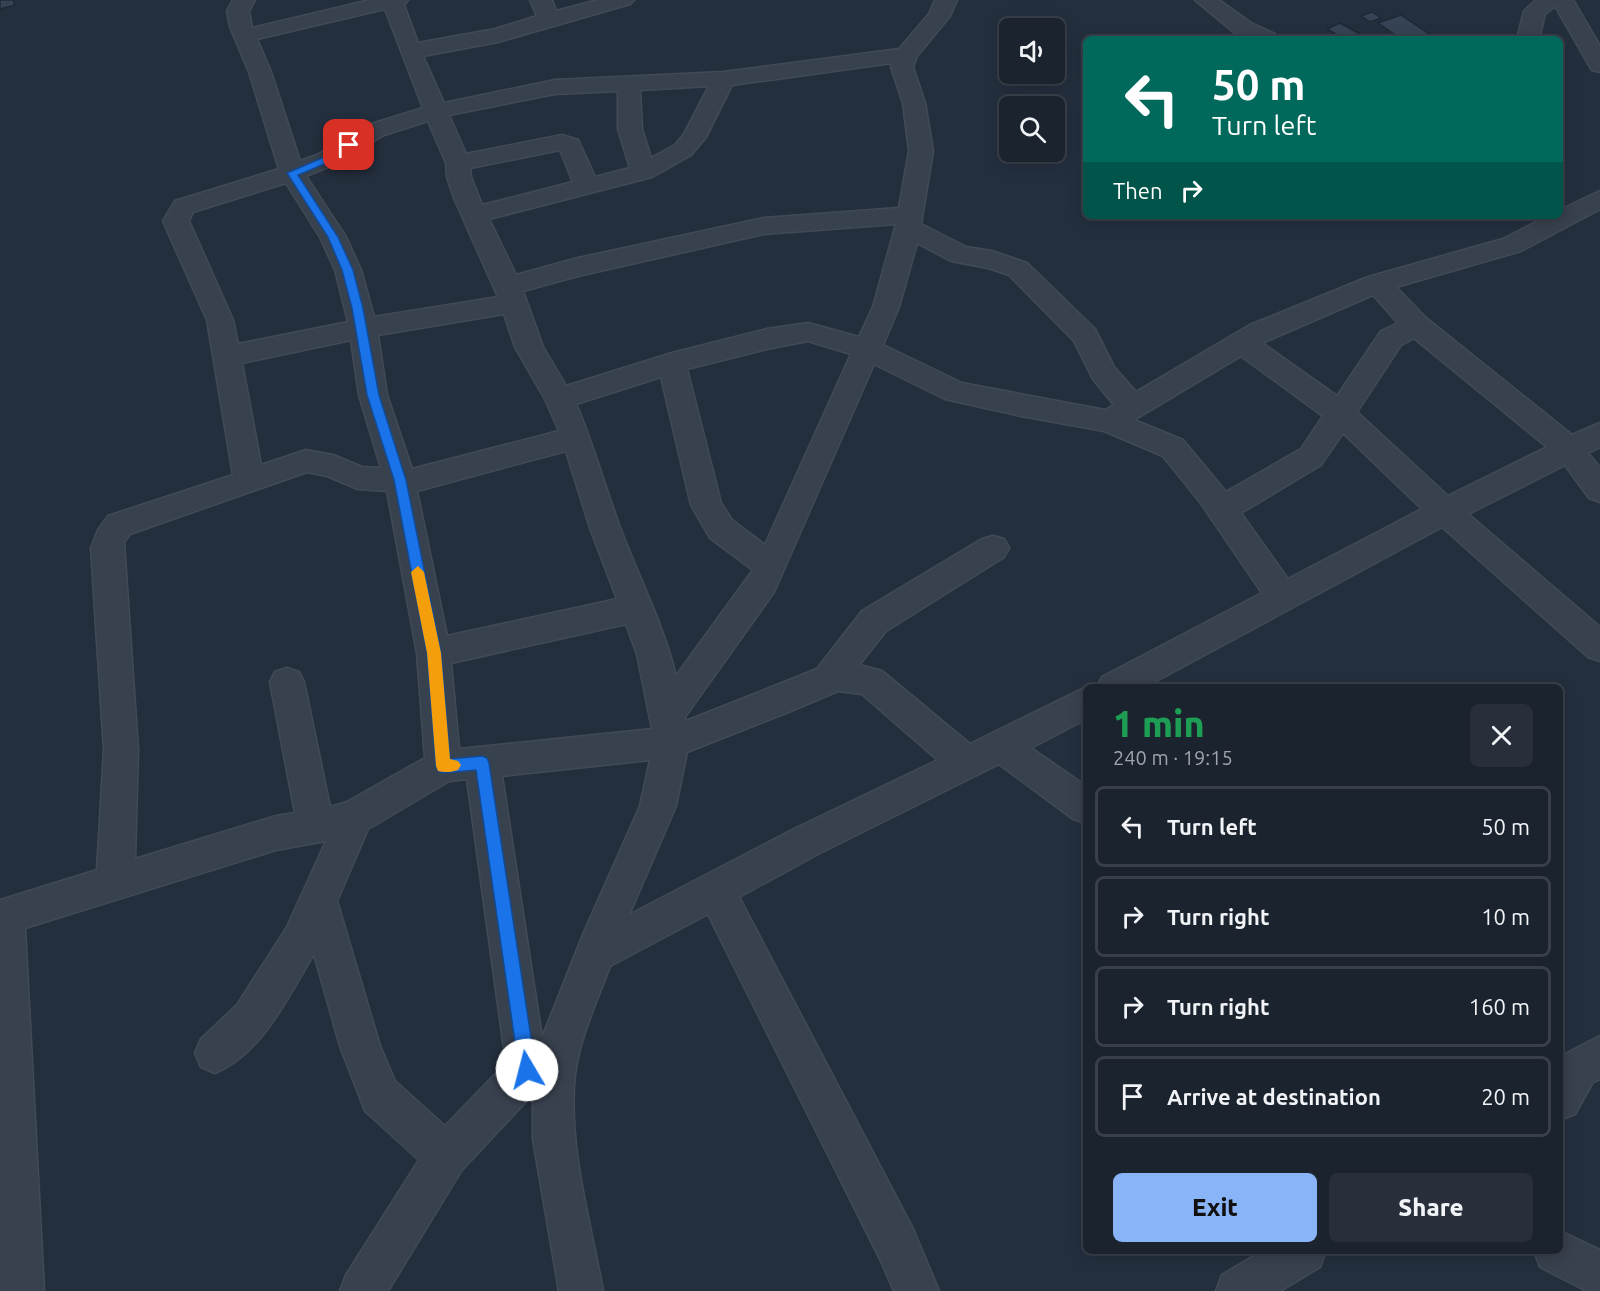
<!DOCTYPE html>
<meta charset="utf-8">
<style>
body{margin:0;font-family:Ubuntu,sans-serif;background:#282f3a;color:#f1f3f6;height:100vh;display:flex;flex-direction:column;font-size:22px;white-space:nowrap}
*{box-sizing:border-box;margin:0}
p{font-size:20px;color:#a0a4aa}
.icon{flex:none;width:33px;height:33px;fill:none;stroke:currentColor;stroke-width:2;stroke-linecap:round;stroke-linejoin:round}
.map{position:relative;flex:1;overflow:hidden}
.details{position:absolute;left:1083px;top:684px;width:480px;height:570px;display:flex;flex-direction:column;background:#1b232e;border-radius:9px;box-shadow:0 3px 15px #0003,0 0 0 2px #39404a}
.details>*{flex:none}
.top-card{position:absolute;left:1083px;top:36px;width:480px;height:183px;border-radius:9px;box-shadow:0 3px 15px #0003,0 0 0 2px #39404a;background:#00695c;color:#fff;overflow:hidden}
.tools{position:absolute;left:999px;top:18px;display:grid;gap:12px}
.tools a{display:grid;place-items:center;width:66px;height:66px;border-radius:9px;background:#1b232e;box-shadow:0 3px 15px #0003,0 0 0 2px #39404a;font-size:30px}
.pin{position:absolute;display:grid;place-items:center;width:51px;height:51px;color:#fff;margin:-26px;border-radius:12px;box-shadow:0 3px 9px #0006}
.me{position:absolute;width:66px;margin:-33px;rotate:352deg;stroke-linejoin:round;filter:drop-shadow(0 0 4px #0008)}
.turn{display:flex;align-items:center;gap:21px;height:126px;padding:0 30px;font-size:27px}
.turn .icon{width:78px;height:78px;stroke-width:2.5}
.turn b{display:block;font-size:42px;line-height:51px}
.then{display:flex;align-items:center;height:57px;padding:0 30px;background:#0003;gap:12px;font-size:22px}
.round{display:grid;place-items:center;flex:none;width:63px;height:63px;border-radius:9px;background:#282f3a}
.overview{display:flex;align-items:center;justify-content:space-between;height:102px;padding:0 30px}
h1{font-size:36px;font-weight:800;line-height:45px;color:#1e9e55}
.cta{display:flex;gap:12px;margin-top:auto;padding:12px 30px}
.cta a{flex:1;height:69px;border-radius:9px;background:#8ab4f8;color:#111;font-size:24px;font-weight:800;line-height:69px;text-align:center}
.cta a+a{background:#282f3a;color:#f1f3f6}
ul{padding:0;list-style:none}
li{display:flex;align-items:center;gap:18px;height:81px;margin:0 12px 9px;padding:0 18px;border:3px solid #39404a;border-radius:9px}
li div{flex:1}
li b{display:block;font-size:22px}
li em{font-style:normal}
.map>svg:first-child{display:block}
.building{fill:#364354;stroke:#1f2835;stroke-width:1.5}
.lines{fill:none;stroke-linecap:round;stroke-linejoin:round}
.street-casing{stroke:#414a57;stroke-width:3}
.street{fill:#38414e;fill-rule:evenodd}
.route{fill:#1a73e8;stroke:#114b97;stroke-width:1.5}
.slow{fill:#f59e0b}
</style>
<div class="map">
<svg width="1600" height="1291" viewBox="0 0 1600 1291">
<rect width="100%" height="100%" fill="#242f3e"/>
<path class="building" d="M0,0H13L15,5L0,9Z
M1372,12L1381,18L1370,22L1361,16Z
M1401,15L1432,36L1424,39H1401L1378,23Z
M1340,23L1369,39H1344L1327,29Z"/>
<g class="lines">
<g class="street-casing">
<path id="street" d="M233,0H255L249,11L252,28L370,0H408L404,5L418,43L495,29L537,16L530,0H552L556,11L598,0H634L630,4L498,42L423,56L444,103L555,80L724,72L899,49L929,14L935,0H957L950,16L917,56L913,67L925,103L933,151L921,224L966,247L992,251L1027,263L1095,329L1114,367L1136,392L1250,325L1368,277L1503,239L1548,216H1560V210L1600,191V209L1521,251L1396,287L1426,318L1572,435L1600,423V447L1588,453L1600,468V502L1589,498L1565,465L1468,514L1600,627V661L1588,657L1442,527L1145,687H1097L1102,677L1262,593L1200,502L1163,456L1104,431L1021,416L945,399L874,364L774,592L685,717L686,721L817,669L862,611L982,539L993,536L1004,539L1009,548L1004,557L886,631L859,665L882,671L970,744L1086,687V719L1031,748L1086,786V823L1073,819L999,764L818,854L739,897L913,1229L939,1291H894L881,1261L708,914L610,966C596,1004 576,1045 574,1086C570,1154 591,1224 603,1291H559L533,1139V1094L461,1171L388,1291H340L346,1275L419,1160L365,1111L340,1046L314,954C288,996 263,1053 215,1073L201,1067L195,1053L201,1039L237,1005L287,927L326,841L276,850L25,928L44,1291H0V900L97,870L104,750L91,548L98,530L108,516L233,475L207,320L163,221L175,201L279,169L249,72L230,27L227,11ZM385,9L423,108L368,125L317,155L300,161L271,72L257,39ZM892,63L891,67L903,103L909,151L899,208L764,218L578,258L516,275L489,219L652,177L691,155L706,137L732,85ZM709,86L684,134L675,145L651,158L642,129L640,90ZM618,91V129L630,168L595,177L578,140L562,135L466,154L449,115L555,94ZM428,121L446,163L447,177L454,198L498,297L374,317L361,270L346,237L306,176L333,165L384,135ZM560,150L573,182L482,205L471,177L470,168ZM286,183L320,237L335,270L348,322L238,344L233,320L189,221L193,212ZM896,224L873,307L859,337L808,323L767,329L672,353L566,386L543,347L523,291L578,276L764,234ZM917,243L951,261L988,268L1009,275L1074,341L1093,379L1114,405L1105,410L962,383L883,345L899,307ZM1373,295L1398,323L1381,331L1337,396L1262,343ZM504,314L515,347L545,399L559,431L412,469L387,395L378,335ZM1414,338L1547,447L1448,496L1357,412L1401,345ZM351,340L359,395L381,468L362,467L333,455L306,450L261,465L242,363ZM808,341L851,354L765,545L732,520L721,503L687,369L767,349ZM1241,356L1323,416L1301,449L1226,492L1183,440L1134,420ZM661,377L691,505L710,538L753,570L676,676C664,626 639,578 621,530C605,488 594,445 576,404ZM1343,433L1422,509L1288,579L1241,513L1321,465ZM566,451L590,528L617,599L447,636L417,491ZM307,472L327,476L358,489L387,491L417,653L425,758L347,802L330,807L304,682L299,672L287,668L275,672L270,682L295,813L276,816L135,859L138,750L124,542L130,534ZM626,624L637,654L652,729L459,749L451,663ZM838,691L862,694L938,760L792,830L629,915L676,806L687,752L786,713ZM650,760L640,806L584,932L542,1038L502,776ZM467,779L506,1063L445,1126L395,1081L380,1046L337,901L368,829L449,781Z
M1195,0H1219L1251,23L1275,34L1278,39H1249L1235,33Z
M1536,0H1573L1600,46V72L1592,70L1589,65L1555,6L1545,14L1539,39H1517L1524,11Z
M1600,1036V1079L1593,1082L1575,1114L1560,1120V1061L1565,1054Z
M1560,1231L1600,1250V1291H1587L1540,1267L1534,1251H1560Z
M1262,1251H1326L1320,1267L1280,1291H1216L1222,1275Z"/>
</g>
<use href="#street" class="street"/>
</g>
<path class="route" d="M349,142L352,143V147L329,162L298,175L338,237L353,270L363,308L379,395L406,480L441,653L450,759L482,756L487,758L489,763L536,1070L533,1076L527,1079L521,1076L519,1070L476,770L443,773L438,771L436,766L427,653L394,480L367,395L352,308L342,270L328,237L287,173L322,158Z"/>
<path class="slow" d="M418,566L424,572L441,653L450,759L458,761L461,765L458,770C452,772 445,773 438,771L436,766L427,653L411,572Z"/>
</svg>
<div class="tools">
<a><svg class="icon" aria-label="sound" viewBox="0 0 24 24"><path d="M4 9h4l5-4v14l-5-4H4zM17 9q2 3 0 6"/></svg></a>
<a><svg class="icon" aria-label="search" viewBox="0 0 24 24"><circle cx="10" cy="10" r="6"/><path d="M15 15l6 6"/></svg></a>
</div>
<div class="pin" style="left:349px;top:145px;background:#d93025"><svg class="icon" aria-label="arrive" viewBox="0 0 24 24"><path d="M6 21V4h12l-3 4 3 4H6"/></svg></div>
<svg class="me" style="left:527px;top:1070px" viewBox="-20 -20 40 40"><circle r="19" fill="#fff"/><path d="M0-13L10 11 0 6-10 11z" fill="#1a73e8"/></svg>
<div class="top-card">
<div class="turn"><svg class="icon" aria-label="left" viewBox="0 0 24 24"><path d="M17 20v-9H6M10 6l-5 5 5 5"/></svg><div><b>50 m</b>Turn left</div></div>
<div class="then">Then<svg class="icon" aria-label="right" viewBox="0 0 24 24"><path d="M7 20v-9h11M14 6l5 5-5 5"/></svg></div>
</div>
<section class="details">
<div class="overview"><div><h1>1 min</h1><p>240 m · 19:15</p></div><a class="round"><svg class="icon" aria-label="close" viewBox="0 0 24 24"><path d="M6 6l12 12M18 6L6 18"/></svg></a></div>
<ul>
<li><svg class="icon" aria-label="left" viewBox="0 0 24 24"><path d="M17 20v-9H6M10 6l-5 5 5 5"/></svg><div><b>Turn left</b></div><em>50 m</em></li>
<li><svg class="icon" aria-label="right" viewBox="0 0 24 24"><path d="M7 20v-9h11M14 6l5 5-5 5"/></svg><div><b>Turn right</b></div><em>10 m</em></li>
<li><svg class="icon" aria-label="right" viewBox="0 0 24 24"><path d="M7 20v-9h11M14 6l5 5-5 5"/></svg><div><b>Turn right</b></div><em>160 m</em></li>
<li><svg class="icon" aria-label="arrive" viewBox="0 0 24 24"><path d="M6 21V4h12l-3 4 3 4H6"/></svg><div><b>Arrive at destination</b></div><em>20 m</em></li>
</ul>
<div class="cta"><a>Exit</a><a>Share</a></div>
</section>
</div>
